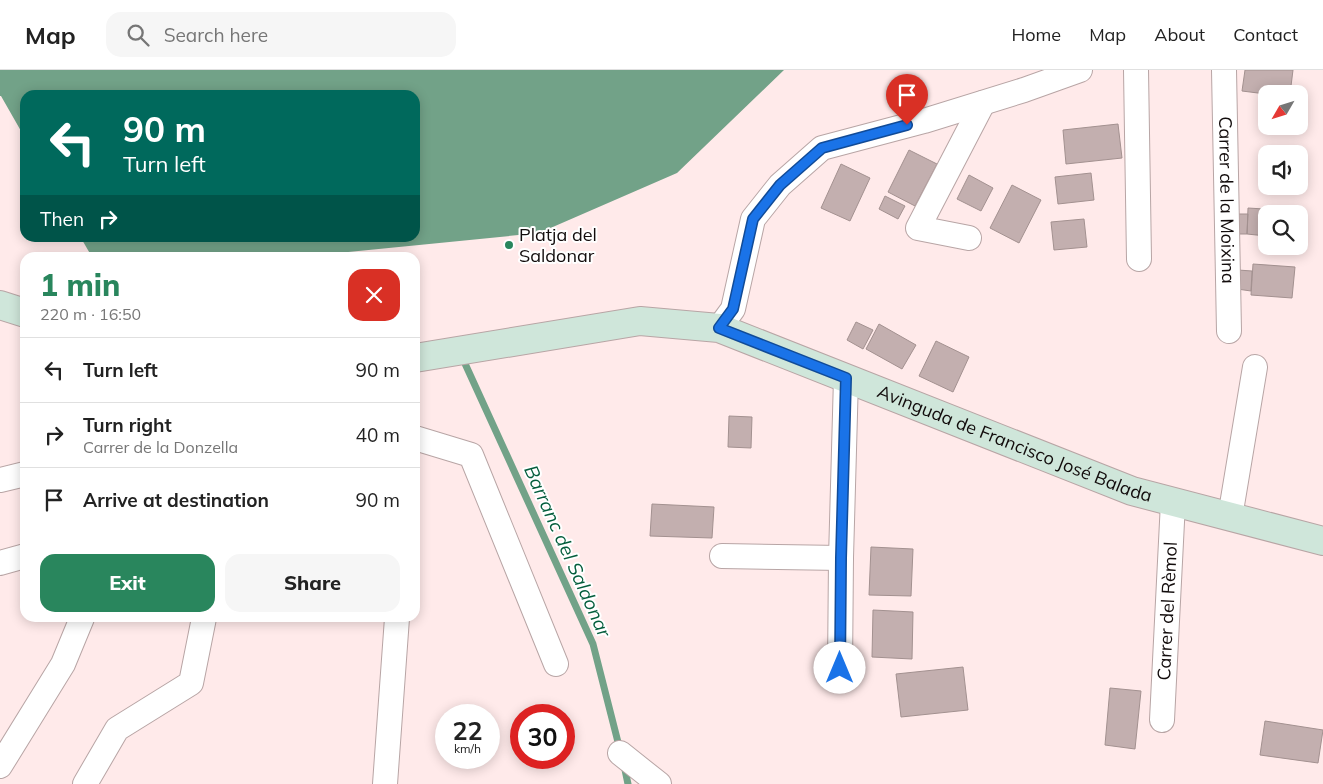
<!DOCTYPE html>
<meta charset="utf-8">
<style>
body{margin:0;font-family:Mulish,sans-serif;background:#f6f6f6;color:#222;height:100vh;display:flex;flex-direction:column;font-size:19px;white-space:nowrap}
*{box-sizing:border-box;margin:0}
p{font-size:16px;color:#767676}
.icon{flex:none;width:28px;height:28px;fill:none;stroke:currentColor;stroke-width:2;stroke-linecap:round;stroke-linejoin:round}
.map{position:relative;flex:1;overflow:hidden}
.drawer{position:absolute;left:20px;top:182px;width:400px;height:370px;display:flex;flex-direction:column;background:#fff;border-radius:15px;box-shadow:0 2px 12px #0003}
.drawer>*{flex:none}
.top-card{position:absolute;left:20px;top:20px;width:400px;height:152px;border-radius:15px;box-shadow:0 2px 12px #0003;background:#00695c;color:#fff;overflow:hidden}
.needle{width:32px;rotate:231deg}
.fabs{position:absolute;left:1258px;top:15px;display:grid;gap:10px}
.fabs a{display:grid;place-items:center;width:50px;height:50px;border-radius:10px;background:#fff;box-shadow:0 2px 12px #0003;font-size:25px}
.speed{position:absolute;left:435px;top:634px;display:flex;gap:10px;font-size:25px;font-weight:700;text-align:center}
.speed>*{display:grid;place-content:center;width:65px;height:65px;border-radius:50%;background:#fff;box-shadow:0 2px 12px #0003;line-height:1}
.speed small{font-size:12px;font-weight:400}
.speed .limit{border:8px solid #d22;background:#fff;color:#111}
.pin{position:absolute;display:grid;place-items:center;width:42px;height:42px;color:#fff;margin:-51px -21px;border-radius:50% 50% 50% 0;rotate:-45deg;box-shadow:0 0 5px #0007}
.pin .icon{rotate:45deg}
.me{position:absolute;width:55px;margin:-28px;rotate:0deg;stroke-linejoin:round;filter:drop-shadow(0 0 4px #0008)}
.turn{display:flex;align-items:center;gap:18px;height:105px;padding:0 20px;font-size:22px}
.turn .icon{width:65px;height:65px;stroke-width:2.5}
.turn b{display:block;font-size:35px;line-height:42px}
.then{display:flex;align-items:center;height:48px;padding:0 20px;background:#0003;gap:10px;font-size:19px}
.round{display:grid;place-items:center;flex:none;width:52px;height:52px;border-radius:15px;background:#f6f6f6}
.head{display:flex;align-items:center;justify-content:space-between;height:85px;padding:0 20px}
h1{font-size:30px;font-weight:800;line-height:38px;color:#29865d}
.action{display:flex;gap:10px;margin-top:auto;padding:10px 20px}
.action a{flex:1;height:58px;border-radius:15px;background:#29865d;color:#fff;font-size:20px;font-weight:800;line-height:58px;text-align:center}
.action a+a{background:#f6f6f6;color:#222}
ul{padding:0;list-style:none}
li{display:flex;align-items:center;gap:15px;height:65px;padding:0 20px;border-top:1px solid #e0e0e0}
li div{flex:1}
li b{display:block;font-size:19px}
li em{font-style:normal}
header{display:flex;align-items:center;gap:30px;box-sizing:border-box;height:70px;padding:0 25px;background:#fff;border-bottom:1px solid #e0e0e0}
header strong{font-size:24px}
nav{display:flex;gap:28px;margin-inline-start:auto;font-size:18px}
.search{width:350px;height:45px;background:#f6f6f6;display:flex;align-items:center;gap:12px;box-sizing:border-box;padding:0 18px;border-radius:15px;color:#767676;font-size:19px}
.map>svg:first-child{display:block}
.water{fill:#72a288}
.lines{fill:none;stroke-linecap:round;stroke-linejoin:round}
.stream{stroke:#72a288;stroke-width:7}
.building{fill:#c3afaf;stroke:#a39190}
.street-casing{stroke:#b8a5a5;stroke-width:26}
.secondary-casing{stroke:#b8a5a5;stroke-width:30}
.street{stroke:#fff;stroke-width:24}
.secondary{stroke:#cfe6da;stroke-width:28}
.route-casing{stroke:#114b97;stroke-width:12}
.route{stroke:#1a73e8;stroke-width:9}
.poi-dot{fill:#29865d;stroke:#fff;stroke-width:2}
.labels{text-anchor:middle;stroke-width:4;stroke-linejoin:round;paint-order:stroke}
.street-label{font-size:18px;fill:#120c0c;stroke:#fff}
.poi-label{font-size:18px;fill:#120c0c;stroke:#fff;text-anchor:start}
.water-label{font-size:19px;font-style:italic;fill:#045d3c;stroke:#fff}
</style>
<header>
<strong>Map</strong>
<div class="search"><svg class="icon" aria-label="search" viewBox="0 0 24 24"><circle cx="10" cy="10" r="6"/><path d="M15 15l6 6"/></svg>Search here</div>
<nav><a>Home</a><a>Map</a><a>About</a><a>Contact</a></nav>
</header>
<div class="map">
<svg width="1323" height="714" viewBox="0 0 1323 714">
<rect width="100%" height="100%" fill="#ffeaea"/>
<path class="water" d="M0,0H784L677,103L539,163L318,185L262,188L92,187L81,168H415V25H25V68L1,26H0Z"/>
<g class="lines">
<path class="stream" d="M462,287L593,574L620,680
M624,695L628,714"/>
</g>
<path class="building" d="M1245,0H1293L1290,24H1266L1242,21Z
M1118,54L1122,88L1066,94L1063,60Z
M909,80L937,94L915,136L888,122Z
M841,94L870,108L850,151L821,138Z
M1091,103L1094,130L1058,134L1055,107Z
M969,105L993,118L981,141L957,129Z
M1012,115L1041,130L1019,173L990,158Z
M885,126L905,136L898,149L879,139Z
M1248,138L1280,140V144H1266V166L1247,164Z
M1238,144H1248L1247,164H1236Z
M1084,149L1087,177L1054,180L1051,152Z
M1253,194L1295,197L1292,228L1251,225Z
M1238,200L1252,201L1251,221L1237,219Z
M856,252L873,260L863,279L847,270Z
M879,254L916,275L902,299L866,279Z
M936,271L969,287L953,322L919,306Z
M729,346L752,347L751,378L728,377Z
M652,434L714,437L712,468L650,466Z
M871,477L913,479L911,526L869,525Z
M873,540L913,542L912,589L872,587Z
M963,597L968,640L901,647L896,604Z
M1110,618L1141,621L1135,679L1105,675Z
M1265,651L1323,660L1318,693L1260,685Z"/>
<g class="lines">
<g class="street-casing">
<g id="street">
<path d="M1136,0L1139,189"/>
<path id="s1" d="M1224,0L1229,261"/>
<path d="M969,168L918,158L983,33"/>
<path d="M719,258L733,239L753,149L780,115L822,78L924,51L1024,20L1080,0"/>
<path d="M415,368L471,385L556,594"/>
<path d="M0,410L25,404"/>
<path d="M1230,447L1255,297"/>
<path d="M722,486L841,488"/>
<path d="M0,493L25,486"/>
<path d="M840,598L841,488L846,308"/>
<path id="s2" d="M1162,650L1173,432"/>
<path d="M620,683L659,714"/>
<path d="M0,696L63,594L82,548"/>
<path d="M85,714L117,659L191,613L204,548"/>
<path d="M385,714L397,548"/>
</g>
</g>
<g class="secondary-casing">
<g id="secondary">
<path d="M0,235L25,243"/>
<path id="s3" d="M415,288L640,251L719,258L1132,421L1323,471"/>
</g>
</g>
<use href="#street" class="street"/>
<use href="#secondary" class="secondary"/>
</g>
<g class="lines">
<g class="route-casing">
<path id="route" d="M840,598L841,488L846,308L719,258L733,239L753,149L780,115L822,78L907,55"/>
</g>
<use href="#route" class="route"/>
</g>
<circle class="poi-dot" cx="509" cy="175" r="5"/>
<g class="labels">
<g class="street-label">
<text dy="6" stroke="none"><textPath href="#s1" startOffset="130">Carrer de la Moixina</textPath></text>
<text dy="6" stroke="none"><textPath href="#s3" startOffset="625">Avinguda de Francisco José Balada</textPath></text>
<text dy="6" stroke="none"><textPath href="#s2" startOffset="109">Carrer del Rèmol</textPath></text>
</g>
<g class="poi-label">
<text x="519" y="171">Platja del<tspan x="519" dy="21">Saldonar</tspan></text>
</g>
<g class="water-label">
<text transform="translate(568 481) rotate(66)" y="7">Barranc del Saldonar</text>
</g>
</g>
</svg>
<div class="fabs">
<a><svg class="needle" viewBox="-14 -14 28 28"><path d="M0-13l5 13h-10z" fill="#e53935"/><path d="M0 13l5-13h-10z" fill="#767676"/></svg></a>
<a><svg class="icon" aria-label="sound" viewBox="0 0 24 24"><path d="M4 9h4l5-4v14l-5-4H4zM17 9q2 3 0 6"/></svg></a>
<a><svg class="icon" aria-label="search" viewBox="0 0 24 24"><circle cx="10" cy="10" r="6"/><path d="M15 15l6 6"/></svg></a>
</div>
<div class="speed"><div>22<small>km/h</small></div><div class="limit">30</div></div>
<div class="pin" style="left:907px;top:55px;background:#d93025"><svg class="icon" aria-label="arrive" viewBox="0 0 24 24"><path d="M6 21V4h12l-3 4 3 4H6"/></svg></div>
<svg class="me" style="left:840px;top:598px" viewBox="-20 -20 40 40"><circle r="19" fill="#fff"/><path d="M0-13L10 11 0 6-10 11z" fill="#1a73e8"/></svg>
<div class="top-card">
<div class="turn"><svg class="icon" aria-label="left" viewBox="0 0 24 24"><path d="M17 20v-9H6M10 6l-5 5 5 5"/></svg><div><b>90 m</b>Turn left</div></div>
<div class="then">Then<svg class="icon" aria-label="right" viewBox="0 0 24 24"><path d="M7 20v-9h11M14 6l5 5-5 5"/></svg></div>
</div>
<section class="drawer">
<div class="head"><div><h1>1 min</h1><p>220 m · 16:50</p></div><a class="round" style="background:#d93025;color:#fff"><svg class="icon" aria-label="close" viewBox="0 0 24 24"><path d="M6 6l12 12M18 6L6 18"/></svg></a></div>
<ul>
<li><svg class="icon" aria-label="left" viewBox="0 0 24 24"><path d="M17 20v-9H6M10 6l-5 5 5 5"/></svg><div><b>Turn left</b></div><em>90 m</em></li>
<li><svg class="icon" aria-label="right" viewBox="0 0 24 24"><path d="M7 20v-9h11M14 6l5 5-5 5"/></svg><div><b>Turn right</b><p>Carrer de la Donzella</p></div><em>40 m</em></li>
<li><svg class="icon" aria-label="arrive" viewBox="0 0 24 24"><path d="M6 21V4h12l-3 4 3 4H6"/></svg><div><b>Arrive at destination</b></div><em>90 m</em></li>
</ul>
<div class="action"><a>Exit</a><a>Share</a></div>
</section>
</div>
